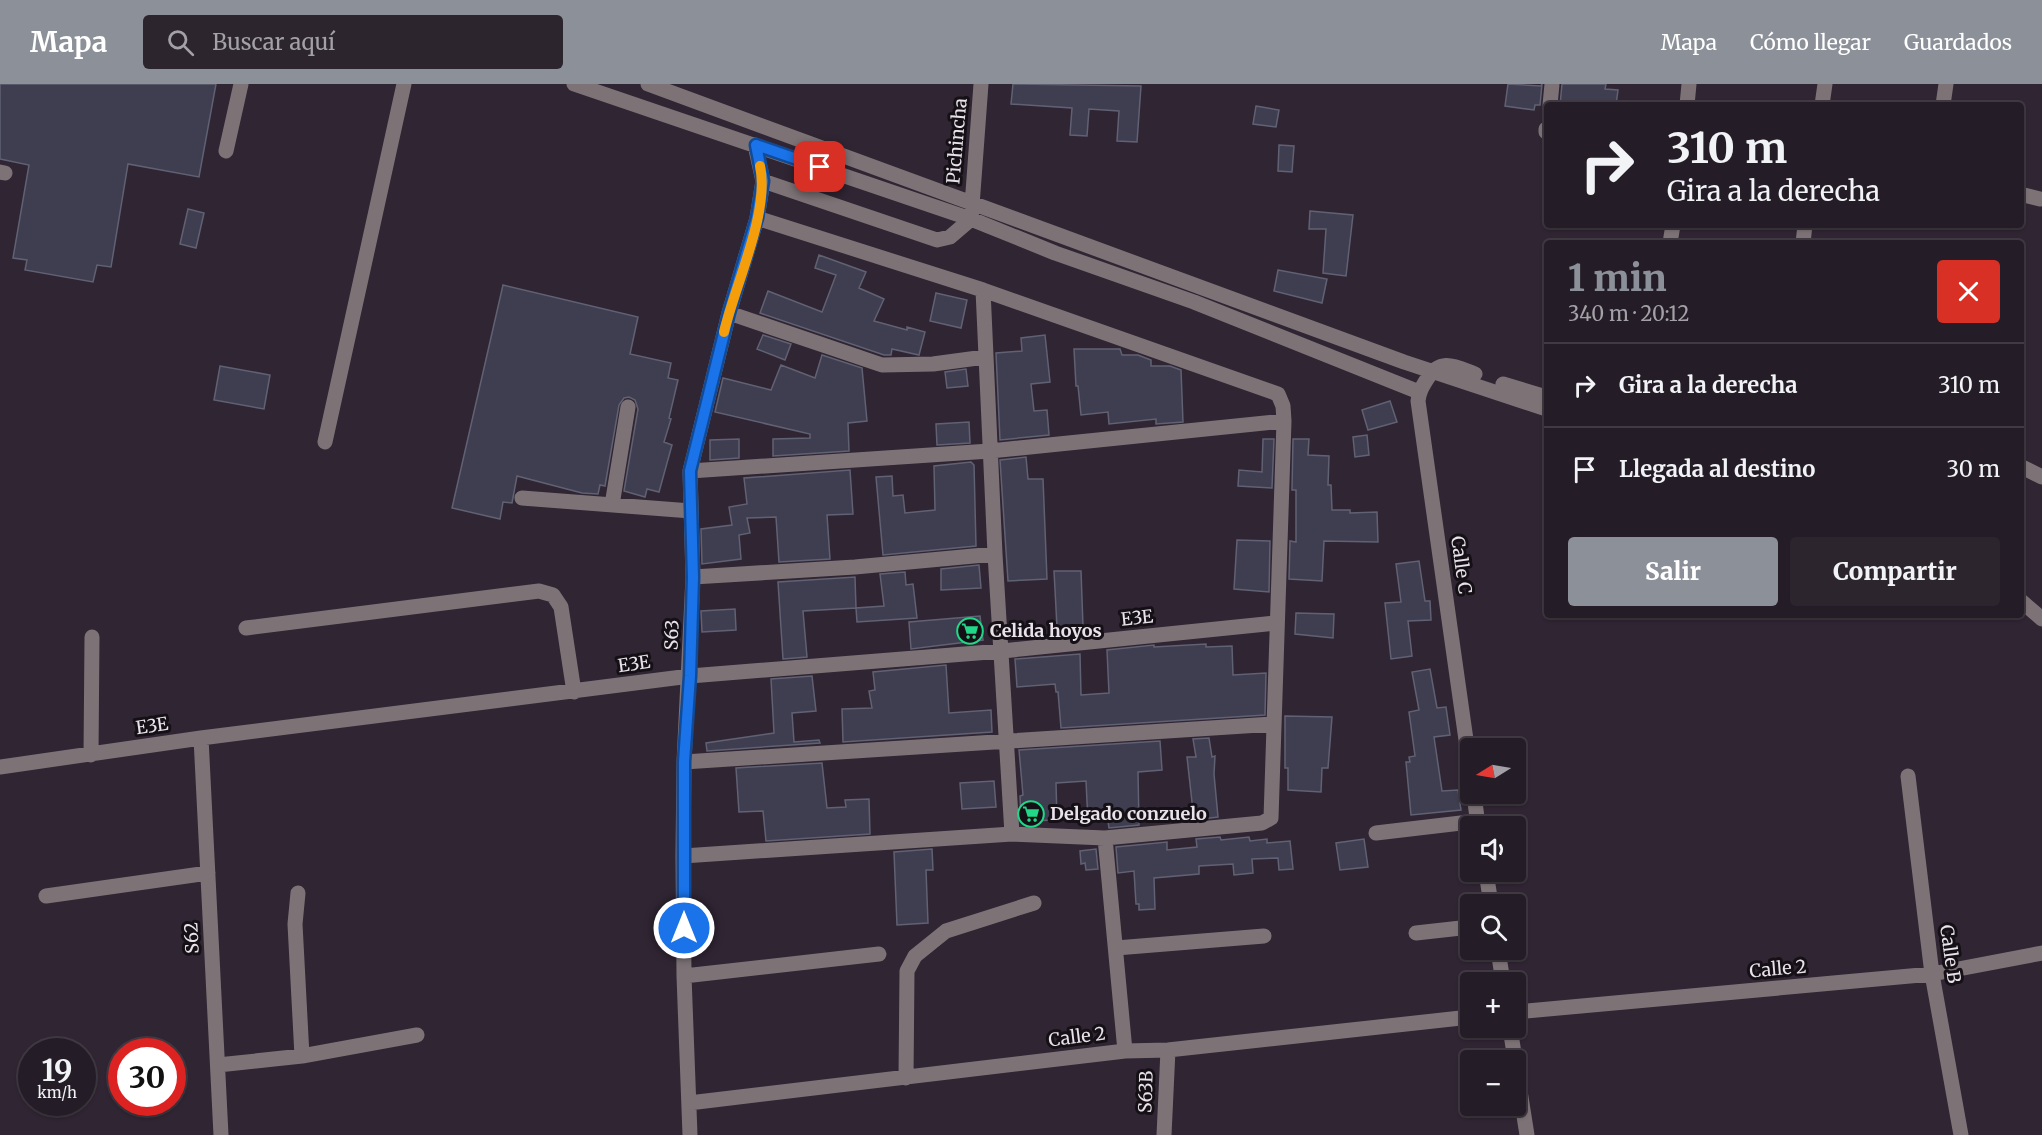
<!DOCTYPE html>
<html lang="es">
<meta charset="utf-8">
<style>
body{margin:0;font-family:Merriweather,serif;background:#2c252e;color:#f1f3f6;height:100vh;display:flex;flex-direction:column;font-size:22px;white-space:nowrap}
*{box-sizing:border-box;margin:0}
p{font-size:20px;color:#a3a1a7}
.icon{flex:none;width:33px;height:33px;fill:none;stroke:currentColor;stroke-width:2;stroke-linecap:round;stroke-linejoin:round}
.map{position:relative;flex:1;overflow:hidden}
.details{position:absolute;left:1544px;top:156px;width:480px;height:378px;display:flex;flex-direction:column;background:#241c26;border-radius:6px;box-shadow:0 2px 4px #0004,0 0 0 2px #413a43}
.details>*{flex:none}
.top-card{position:absolute;left:1544px;top:18px;width:480px;height:126px;border-radius:6px;box-shadow:0 2px 4px #0004,0 0 0 2px #413a43;background:#241c26;color:#f1f3f6;overflow:hidden}
.needle{width:39px;rotate:259deg}
.tools{position:absolute;left:1460px;top:654px;display:grid;gap:12px}
.tools a{display:grid;place-items:center;width:66px;height:66px;border-radius:6px;background:#241c26;box-shadow:0 2px 4px #0004,0 0 0 2px #413a43;font-size:30px}
.speed{position:absolute;left:18px;top:954px;display:flex;gap:12px;font-size:30px;font-weight:700;text-align:center}
.speed>*{display:grid;place-content:center;width:78px;height:78px;border-radius:50%;background:#241c26;box-shadow:0 2px 4px #0004,0 0 0 2px #413a43;line-height:1}
.speed small{font-size:15px;font-weight:400}
.speed .limit{border:9px solid #d22;background:#fff;color:#111}
.pin{position:absolute;display:grid;place-items:center;width:51px;height:51px;color:#fff;margin:-26px;border-radius:12px;box-shadow:0 3px 9px #0006}
.me{position:absolute;width:66px;margin:-33px;rotate:0deg;stroke-linejoin:round;filter:drop-shadow(0 0 4px #0008)}
.turn{display:flex;align-items:center;gap:21px;height:126px;padding:0 24px;font-size:27px}
.turn .icon{width:78px;height:78px;stroke-width:2.5}
.turn b{display:block;font-size:42px;line-height:51px}
.round{display:grid;place-items:center;flex:none;width:63px;height:63px;border-radius:6px;background:#2c252e}
.summary{display:flex;align-items:center;justify-content:space-between;height:102px;padding:0 24px}
h1{font-size:36px;font-weight:800;line-height:45px;color:#8c9099}
.primary-button{display:flex;gap:12px;margin-top:auto;padding:12px 24px}
.primary-button a{flex:1;height:69px;border-radius:6px;background:#8c9099;color:#fff;font-size:24px;font-weight:800;line-height:69px;text-align:center}
.primary-button a+a{background:#2c252e;color:#f1f3f6}
ul{padding:0;list-style:none}
li{display:flex;align-items:center;gap:18px;height:84px;padding:0 24px;border-top:2px solid #413a43}
li div{flex:1}
li b{display:block;font-size:22px}
li em{font-style:normal}
header{display:flex;align-items:center;gap:36px;box-sizing:border-box;height:84px;padding:0 30px;background:#8c9099;color:#fff}
header strong{font-size:28px}
nav{display:flex;gap:33px;margin-inline-start:auto;font-size:21px}
.search{width:420px;height:54px;background:#2c252e;display:flex;align-items:center;gap:15px;box-sizing:border-box;padding:0 21px;border-radius:6px;color:#a3a1a7;font-size:22px}
.map>svg:first-child{display:block}
.building{fill:#3e3e50;stroke:#616174;stroke-width:1.5}
.lines{fill:none;stroke-linecap:round;stroke-linejoin:round}
.minor{stroke:#7d7377;stroke-width:15}
.route-casing{stroke:#114b97;stroke-width:15}
.route{stroke:#1a73e8;stroke-width:10}
.slow{stroke:#f59e0b;stroke-width:10}
.labels{text-anchor:middle;stroke-width:6;stroke-linejoin:round;paint-order:stroke}
.street-label{font-size:18px;fill:#e9e2eb;stroke:#151016}
.poi-label{font-size:18px;font-weight:bold;fill:#e9e2eb;stroke:#151016;text-anchor:start}
</style>
<header>
<strong>Mapa</strong>
<div class="search"><svg class="icon" aria-label="search" viewBox="0 0 24 24"><circle cx="10" cy="10" r="6"/><path d="M15 15l6 6"/></svg>Buscar aquí</div>
<nav><a>Mapa</a><a>Cómo llegar</a><a>Guardados</a></nav>
</header>
<div class="map">
<svg width="2042" height="1051" viewBox="0 0 2042 1051">
<rect width="100%" height="100%" fill="#302533"/>
<path class="building" d="M0,0H216L199,93L128,80L111,183L97,181L93,198L25,186L27,176L13,174L29,81L0,75Z
M1013,0L1141,2L1137,58L1117,57L1119,27L1089,25L1087,52L1070,51L1072,24L1011,20Z
M1508,0L1541,2L1542,0L1540,21H1535L1534,26L1505,22Z
M1562,0H1606L1605,5L1618,6L1616,21H1560Z
M1256,22L1279,26L1276,43L1253,40Z
M1279,61L1294,62L1292,88L1278,87Z
M188,125L204,129L196,164L180,160Z
M1310,127L1353,131L1346,192L1323,189L1326,145H1309Z
M819,171L866,188L859,204L884,215L874,237L907,246V243L925,248L919,271L892,265L891,271H884L760,229L768,207L822,228L836,191L815,184Z
M1278,186L1327,195L1322,219L1274,207Z
M503,201L638,233L630,270L671,279L668,294L678,296L669,334L671,335L664,358L672,361L659,408L647,405L645,413L624,407L638,325L635,316L629,313L624,314L619,321L605,402L600,401L598,410L582,409L517,392L512,419L503,418L500,435L452,424Z
M936,209L967,216L961,244L930,237Z
M763,251L791,260L785,276L757,265Z
M1045,251L1050,298L1031,300L1034,327L1047,326L1049,351L1000,356L996,269L1022,267L1021,254Z
M1074,265H1120L1122,271H1138L1151,276V282H1170L1181,286L1183,338L1156,340V335L1109,340L1108,328L1081,331L1078,302H1076Z
M822,271L862,284L867,337L848,339L849,367L773,372V355L810,354V350L715,328L723,294L771,306L781,281L815,294Z
M220,282L270,291L264,325L214,316Z
M966,285L968,302L947,304L945,288Z
M1390,317L1397,338L1368,346L1362,326Z
M969,338L970,359L937,361L936,340Z
M1367,351L1369,371L1355,373L1353,353Z
M739,355V374L710,376V356Z
M1263,355H1274L1272,404L1238,402L1239,386L1262,388Z
M1293,355H1309L1308,371L1329,372L1328,401H1331L1332,426H1350V429L1377,428L1378,458L1324,457L1322,497L1289,495L1290,457L1296,458V406H1292Z
M1026,373L1028,395H1043L1047,495L1008,497L1000,376Z
M971,378L974,381L976,462L883,471L876,393L892,392L893,412L903,411L905,429L935,426L934,382Z
M850,386L853,430L827,431L830,475L779,478L776,433L747,434L750,449L739,451L741,475L702,480L701,445L732,441L729,423L747,420L744,394Z
M1237,456L1270,457L1269,508L1234,505Z
M1419,477L1425,517H1430L1431,536L1408,537L1412,572L1391,575L1385,519L1401,518L1396,480Z
M979,481L981,504L941,506V485Z
M1054,487H1081L1083,542L1057,543Z
M905,488L906,501L913,500L917,534L857,538L856,524L884,522L880,490Z
M855,493L856,524L803,527L807,573L783,575L778,498Z
M735,525L736,546L702,548L701,527Z
M1296,529L1334,530L1333,554L1295,550Z
M980,532L983,556L911,565L909,538Z
M1206,560V563L1232,562L1233,591L1266,589L1265,631L1061,644L1058,608H1056L1055,600L1017,603L1015,575L1080,570L1081,611L1109,609L1107,566L1154,561V563Z
M946,581L949,629L991,626L992,648L843,658L842,625L872,624L869,607L875,606L873,588Z
M1430,585L1437,624L1446,623L1450,651L1434,653L1442,707L1458,706L1461,726L1411,731L1406,678H1410L1409,673L1415,672L1409,628L1419,626L1412,588Z
M812,592L816,627L792,629L794,658L819,656L820,659L707,667L706,659L774,649L771,595Z
M1285,632L1332,633L1328,684H1322L1321,708L1288,706V684H1285Z
M1209,654L1212,673L1215,672L1214,690L1218,733L1194,736L1187,673H1196L1193,655Z
M1160,657L1162,686L1138,688L1139,741L1109,744L1108,737L1088,738L1086,697L1056,699L1057,736L1021,737L1020,712L1023,711L1019,666Z
M822,679L827,724L846,723L845,716L869,715L870,750L766,757L763,727L739,728L736,684Z
M994,697L996,723L962,725L960,699Z
M1220,753L1221,756L1249,753L1250,757L1267,755V759L1290,757L1293,785L1279,786L1278,774L1252,775L1253,789L1234,791L1233,780L1199,782V790L1154,794L1155,825L1139,826V820H1136L1134,787L1118,789L1116,763L1167,758V766L1197,763L1196,755Z
M1364,755L1368,783L1340,786L1336,759Z
M932,765L933,786H926L928,839L897,841L894,768Z
M1096,765L1098,785L1086,786L1085,779L1081,780L1080,767Z"/>
<g class="lines">
<path class="minor" d="M574,0L971,135L1055,169L1194,218L1419,308
M648,0L1404,278L1546,325
M1550,21L1552,0
M1687,21L1689,0
M1822,21L1825,0
M1943,21L1946,0
M1546,48V45
M226,67L241,0
M0,88L5,89
M763,97L937,156L950,153L971,135L981,0
M2020,110L2040,115
M1670,159L1673,141
M1803,159L1805,141
M983,206L995,470L1012,750
M729,229L882,281L933,280L985,273
M1503,300L1546,313
M325,358L404,0
M2020,382L2042,393
M690,387L990,367L1284,337
M522,414L691,427
M612,421L628,323
M693,493L855,483L995,470
M2020,516L2042,535
M246,544L539,507L553,511L561,523L574,608
M201,654L221,1051
M91,671L92,553
M684,678L1274,640
M0,683L201,654L690,592L1002,567L1276,539
M1470,684L1418,317C1419,308 1422,303 1427,295C1441,273 1456,283 1475,290
M1908,692L1932,890L1961,1051
M1474,710L1478,742
M1376,749L1478,737
M1105,754L1125,967
M683,772L1012,750L1105,754L1262,739L1271,734L1284,337L1283,322L1278,310L983,206L757,134
M1486,788L1491,820
M298,809L295,840L302,972
M46,812L208,789
M1416,849L1470,843
M1116,864L1264,852
M1498,866L1503,898
M684,892L879,870
M1515,928L1932,890L2042,869
M1510,944L1527,1051
M218,981L302,972L417,951
M906,994L907,887L915,872L946,847L1034,819
M689,1019L1125,967L1168,966L1470,933
M690,1051L684,892L683,772L684,678L693,493L690,387L729,229L757,134L763,97L755,61
M1164,1051L1168,966"/>
</g>
<g class="lines">
<g class="route-casing">
<path id="route" d="M684,844V678L690,592L693,493L690,387L729,229L757,134L763,97L756,61L820,83"/>
</g>
<use href="#route" class="route"/>
<path class="slow" d="M724,248C735,201 770,128 760,82"/>
</g>
<defs>
<g id="supermarket-ring" transform="scale(1.35)"><circle r="9.5" fill="#151016" stroke="#20d887" stroke-width="1.5"/><path d="M-6-5.5h2.5l.6 2H6L4.5 2H-2.5L-4.4-4H-6ZM-1.5 3.2a1.3 1.3 0 1 0 .1 0ZM3 3.2a1.3 1.3 0 1 0 .1 0Z" fill="#20d887"/></g>
</defs>
<g fill-rule="evenodd">
<use href="#supermarket-ring" x="970" y="547"/>
<use href="#supermarket-ring" x="1031" y="730"/>
</g>
<g class="labels">
<g class="street-label">
<text transform="translate(957 57) rotate(-85)" y="6">Pichincha</text>
<text transform="translate(1461 481) rotate(82)" y="6">Calle C</text>
<text transform="translate(1137 534) rotate(-6)" y="6">E3E</text>
<text transform="translate(672 551) rotate(-88)" y="6">S63</text>
<text transform="translate(634 580) rotate(-8)" y="6">E3E</text>
<text transform="translate(152 642) rotate(-8)" y="6">E3E</text>
<text transform="translate(192 854) rotate(-93)" y="6">S62</text>
<text transform="translate(1950 870) rotate(82)" y="6">Calle B</text>
<text transform="translate(1778 885) rotate(-5)" y="6">Calle 2</text>
<text transform="translate(1077 953) rotate(-7)" y="6">Calle 2</text>
<text transform="translate(1146 1008) rotate(-88)" y="6">S63B</text>
</g>
<g class="poi-label">
<text x="990" y="553">Celida hoyos</text>
<text x="1050" y="736">Delgado conzuelo</text>
</g>
</g>
</svg>
<div class="tools">
<a><svg class="needle" viewBox="-14 -14 28 28"><path d="M0-13l5 13h-10z" fill="#e53935"/><path d="M0 13l5-13h-10z" fill="#a3a1a7"/></svg></a>
<a><svg class="icon" aria-label="sound" viewBox="0 0 24 24"><path d="M4 9h4l5-4v14l-5-4H4zM17 9q2 3 0 6"/></svg></a>
<a><svg class="icon" aria-label="search" viewBox="0 0 24 24"><circle cx="10" cy="10" r="6"/><path d="M15 15l6 6"/></svg></a>
<a>+</a>
<a>−</a>
</div>
<div class="speed"><div>19<small>km/h</small></div><div class="limit">30</div></div>
<div class="pin" style="left:820px;top:83px;background:#d93025"><svg class="icon" aria-label="arrive" viewBox="0 0 24 24"><path d="M6 21V4h12l-3 4 3 4H6"/></svg></div>
<svg class="me" style="left:684px;top:844px" viewBox="-20 -20 40 40"><circle r="17" fill="#1a73e8" stroke="#fff" stroke-width="3"/><path d="M0-11L8 9 0 5-8 9z" fill="#fff"/></svg>
<div class="top-card">
<div class="turn"><svg class="icon" aria-label="right" viewBox="0 0 24 24"><path d="M7 20v-9h11M14 6l5 5-5 5"/></svg><div><b>310 m</b>Gira a la derecha</div></div>
</div>
<section class="details">
<div class="summary"><div><h1>1 min</h1><p>340 m · 20:12</p></div><a class="round" style="background:#d93025;color:#fff"><svg class="icon" aria-label="close" viewBox="0 0 24 24"><path d="M6 6l12 12M18 6L6 18"/></svg></a></div>
<ul>
<li><svg class="icon" aria-label="right" viewBox="0 0 24 24"><path d="M7 20v-9h11M14 6l5 5-5 5"/></svg><div><b>Gira a la derecha</b></div><em>310 m</em></li>
<li><svg class="icon" aria-label="arrive" viewBox="0 0 24 24"><path d="M6 21V4h12l-3 4 3 4H6"/></svg><div><b>Llegada al destino</b></div><em>30 m</em></li>
</ul>
<div class="primary-button"><a>Salir</a><a>Compartir</a></div>
</section>
</div>
